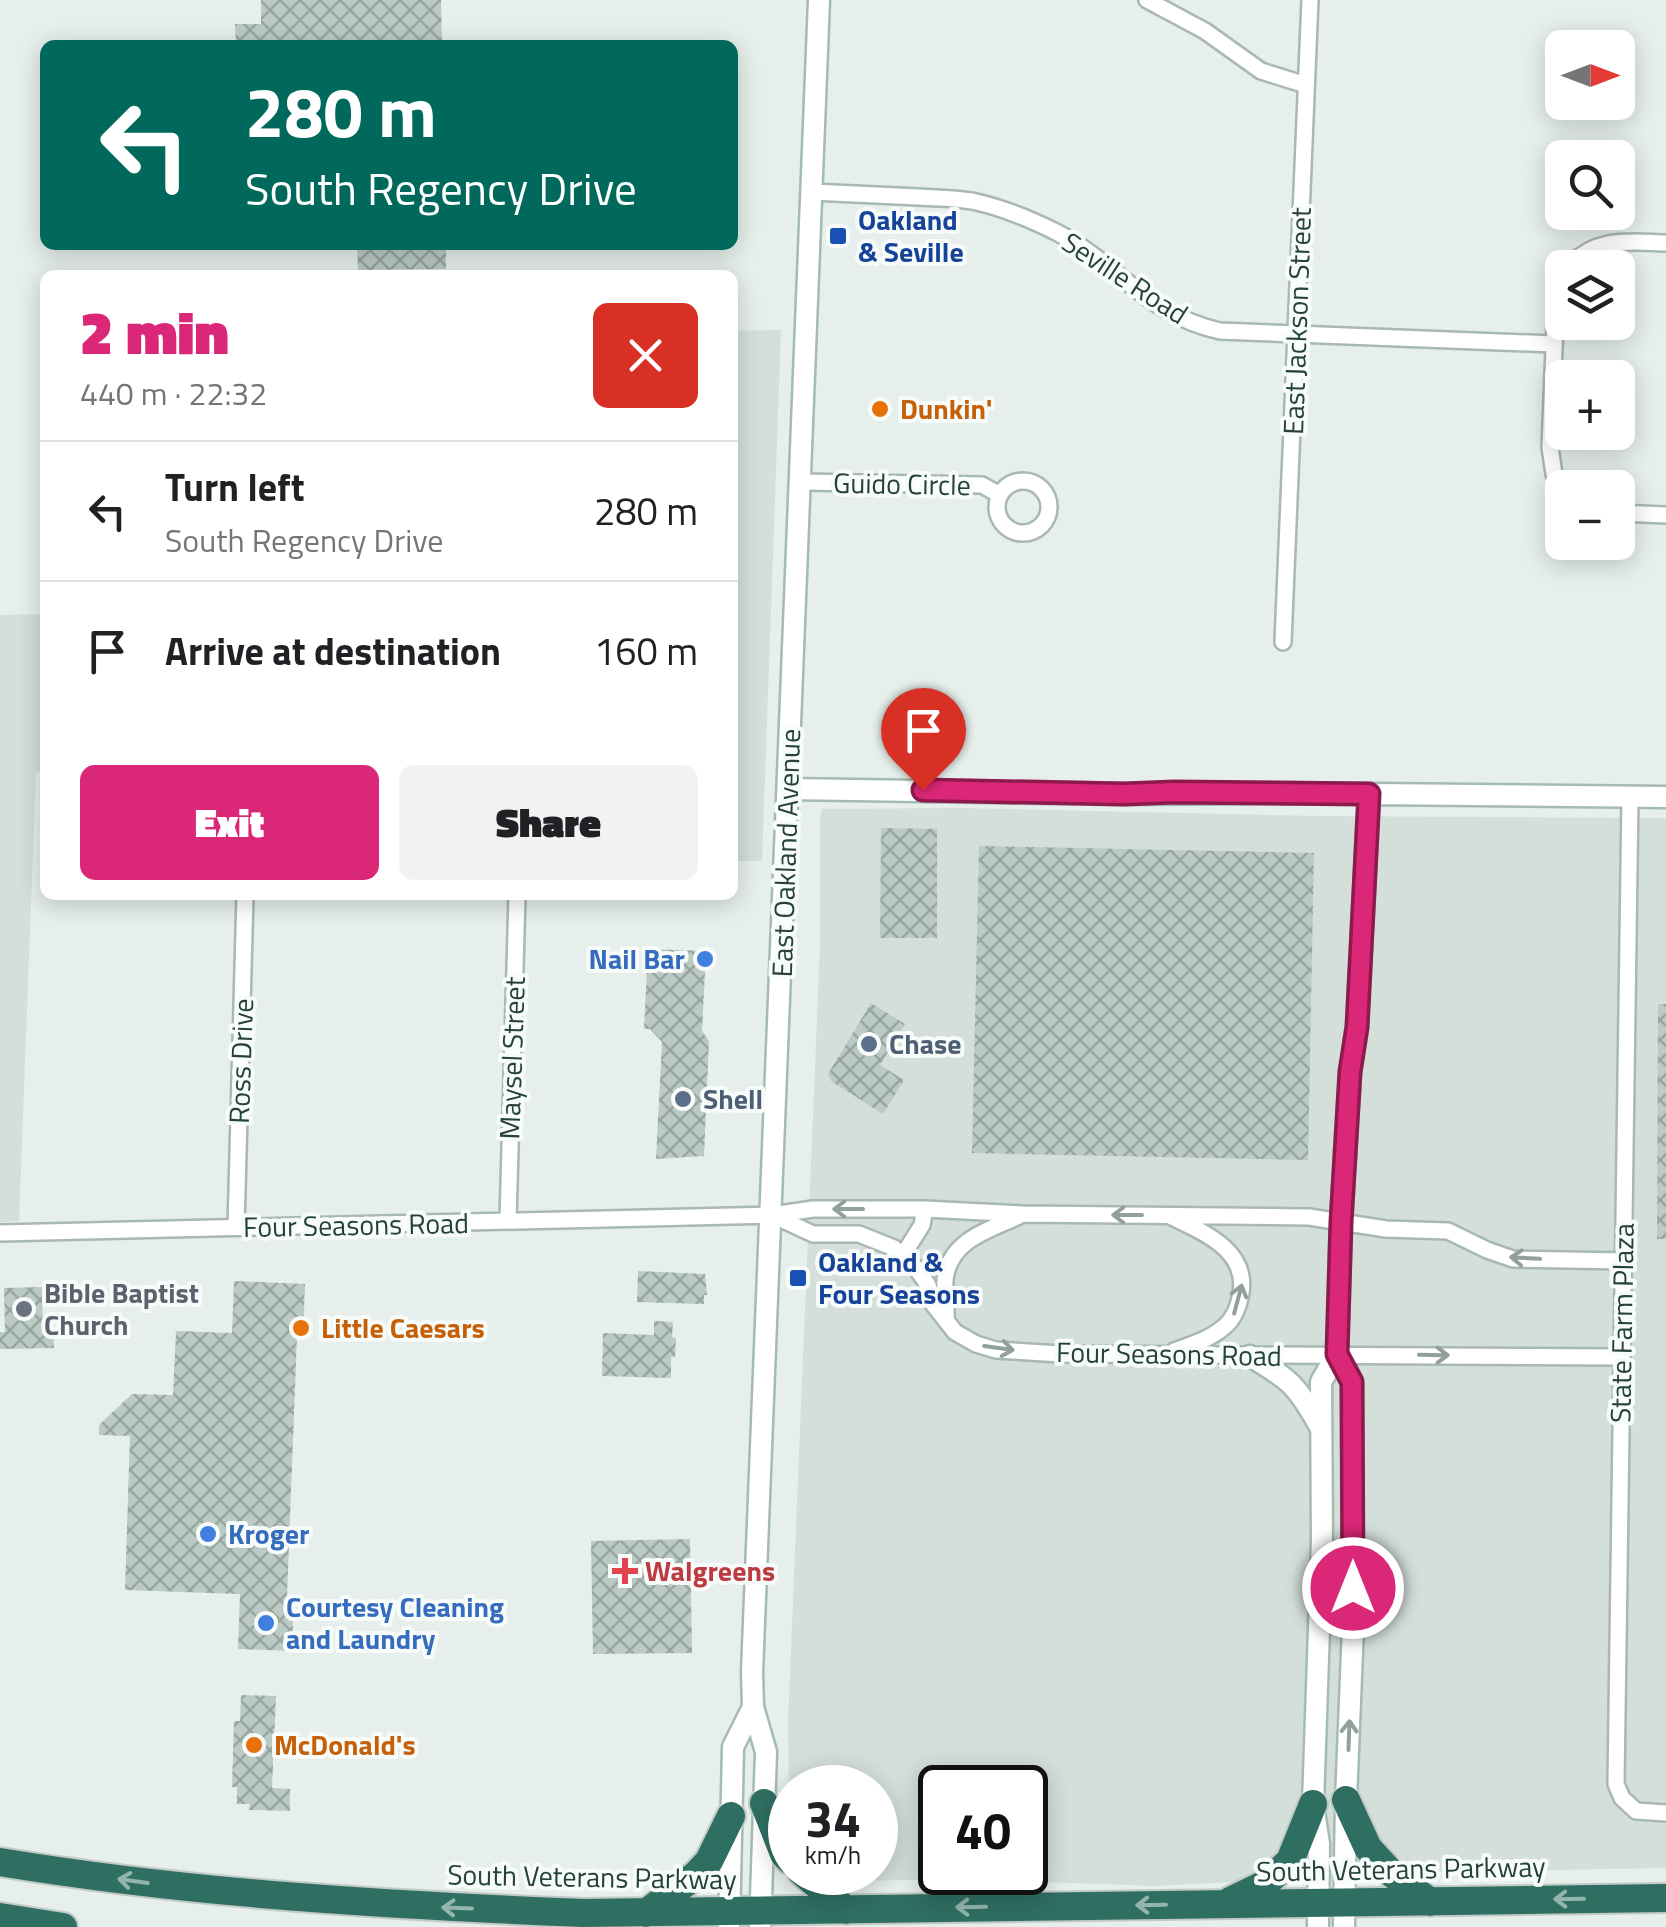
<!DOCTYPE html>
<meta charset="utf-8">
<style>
body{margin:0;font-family:"Titillium Web",sans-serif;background:#f2f2f2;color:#202124;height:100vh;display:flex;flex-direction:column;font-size:38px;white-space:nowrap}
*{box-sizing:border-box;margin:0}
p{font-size:32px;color:#757577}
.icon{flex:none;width:55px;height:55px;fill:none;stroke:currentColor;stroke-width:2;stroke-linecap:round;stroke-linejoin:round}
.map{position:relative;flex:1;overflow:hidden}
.sheet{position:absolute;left:40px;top:270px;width:698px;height:630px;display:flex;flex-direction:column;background:#fff;border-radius:15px;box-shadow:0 5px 25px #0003}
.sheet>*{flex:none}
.hud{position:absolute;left:40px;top:40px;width:698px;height:210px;border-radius:15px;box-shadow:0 5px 25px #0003;background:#00695c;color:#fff;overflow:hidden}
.needle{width:65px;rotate:90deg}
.fabs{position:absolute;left:1545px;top:30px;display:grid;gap:20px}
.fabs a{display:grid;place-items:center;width:90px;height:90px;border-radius:15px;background:#fff;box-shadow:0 5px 25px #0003;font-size:50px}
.speed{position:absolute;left:768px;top:1765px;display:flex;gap:20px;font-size:50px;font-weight:700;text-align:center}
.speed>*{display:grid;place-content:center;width:130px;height:130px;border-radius:50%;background:#fff;box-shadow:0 5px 25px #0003;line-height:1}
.speed small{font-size:25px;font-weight:400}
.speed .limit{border:5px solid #111;border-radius:15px;background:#fff;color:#111}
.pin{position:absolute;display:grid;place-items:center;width:85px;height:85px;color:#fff;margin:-102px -42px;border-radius:50% 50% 50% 0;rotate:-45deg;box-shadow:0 0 10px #0007}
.pin .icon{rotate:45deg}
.me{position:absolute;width:110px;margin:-55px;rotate:0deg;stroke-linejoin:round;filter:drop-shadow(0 0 8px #0008)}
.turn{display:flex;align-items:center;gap:35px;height:210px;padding:0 40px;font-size:45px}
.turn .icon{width:130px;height:130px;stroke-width:2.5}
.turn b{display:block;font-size:70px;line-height:85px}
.round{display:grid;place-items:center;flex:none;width:105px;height:105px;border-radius:15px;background:#f2f2f2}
.summary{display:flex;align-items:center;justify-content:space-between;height:170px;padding:0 40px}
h1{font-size:60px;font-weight:800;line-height:75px;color:#db2777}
.button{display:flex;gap:20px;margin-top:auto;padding:20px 40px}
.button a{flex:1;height:115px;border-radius:15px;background:#db2777;color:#fff;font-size:40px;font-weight:800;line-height:115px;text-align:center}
.button a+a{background:#f2f2f2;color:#202124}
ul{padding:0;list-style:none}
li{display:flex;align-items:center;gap:30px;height:140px;padding:0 40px;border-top:2px solid #e0e0e0}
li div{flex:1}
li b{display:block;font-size:38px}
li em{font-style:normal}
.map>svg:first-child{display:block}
.built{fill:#d4dfda;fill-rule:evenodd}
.building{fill:url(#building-cross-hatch)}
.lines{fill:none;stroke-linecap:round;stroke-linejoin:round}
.street-casing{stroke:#a8b8b2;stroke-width:20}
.secondary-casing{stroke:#a4bbb3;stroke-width:25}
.highway-casing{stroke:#c2cac8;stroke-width:32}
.street{stroke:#fff;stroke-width:15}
.secondary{stroke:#fff;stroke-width:20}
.highway{stroke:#2f6f62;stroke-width:28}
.oneway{stroke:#92a09c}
.oneway2{stroke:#93b5ae}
.route-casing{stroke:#8e194d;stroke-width:25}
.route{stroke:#db2777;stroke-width:18}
.transit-dot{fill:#1a4fb4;stroke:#f7fbf9;stroke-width:4}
.food-dot{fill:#e8710a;stroke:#f7fbf9;stroke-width:4}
.shop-dot{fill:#3f7fe0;stroke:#f7fbf9;stroke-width:4}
.service-dot{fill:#5c6f8a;stroke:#f7fbf9;stroke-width:4}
.worship-dot{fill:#6b7280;stroke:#f7fbf9;stroke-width:4}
.health-dot{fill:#e0444e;stroke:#f7fbf9;stroke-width:4}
.labels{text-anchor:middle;stroke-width:8;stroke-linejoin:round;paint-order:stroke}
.transit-label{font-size:28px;font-weight:bold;fill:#164399;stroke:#f7fbf9;text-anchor:start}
.street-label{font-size:28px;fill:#24423a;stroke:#f7fbf9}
.food-label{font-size:28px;font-weight:bold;fill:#c56008;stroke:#f7fbf9;text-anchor:start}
.shop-label{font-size:28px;font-weight:bold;fill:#366cbe;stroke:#f7fbf9;text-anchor:start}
.service-label{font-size:28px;font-weight:bold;fill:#4e5e75;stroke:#f7fbf9;text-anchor:start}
.worship-label{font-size:28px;font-weight:bold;fill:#5b616d;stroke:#f7fbf9;text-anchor:start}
.health-label{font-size:28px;font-weight:bold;fill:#be3a42;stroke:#f7fbf9;text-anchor:start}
</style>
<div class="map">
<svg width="1666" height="1927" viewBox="0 0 1666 1927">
<defs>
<pattern id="building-cross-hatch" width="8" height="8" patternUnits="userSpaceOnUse" patternTransform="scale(2.5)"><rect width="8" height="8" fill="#bbcac4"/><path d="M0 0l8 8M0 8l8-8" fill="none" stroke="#98a6a0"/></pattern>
</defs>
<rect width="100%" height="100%" fill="#e6efeb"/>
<path class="built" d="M781,330L762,861H733V331Z
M45,614V772L36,773L19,1221L0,1222V615Z
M958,808L1320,816L1666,818V1868L1430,1872L1154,1886L957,1879L851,1881L825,1873L875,1872V1788H790V1793L789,1786L788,1722L820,944V818L822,809ZM940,1788H1025V1872H940Z"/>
<path class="building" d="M261,0H441L442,45H236L235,24H261Z
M357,245H446V269L358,270Z
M881,828L937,829V938H880Z
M979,846L1314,853L1308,1160L972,1153Z
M648,949L706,951L702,1031L709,1041L704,1156L656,1159L662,1042L650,1029H644Z
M871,1003L905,1024L880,1065L904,1080L883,1114L831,1081L828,1074Z
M1658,1004H1666V1239H1657Z
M638,1271L705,1274L707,1295H704V1304L637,1302Z
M234,1281L305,1284L303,1336L297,1335L287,1596H294L292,1651L238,1649L240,1594L125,1590L130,1436L99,1435V1425L132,1394L173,1395L176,1331L232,1333Z
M42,1287L43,1330H53L54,1348L0,1349V1332H5L4,1288Z
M654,1321L673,1322L672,1337L676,1338L675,1357H671V1378L602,1376L603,1333L654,1335Z
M690,1539L692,1653L593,1654L591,1541Z
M241,1695L276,1696L272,1788L290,1789V1811L249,1810L250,1804H237V1787H232L234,1721H240Z"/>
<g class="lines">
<g class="street-casing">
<path id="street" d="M1147,0L1205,31L1261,71L1306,85
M812,192C848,194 883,195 919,197C936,198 955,198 972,201C1001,207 1032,220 1058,233C1119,265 1147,315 1220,331L1554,344
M1568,268C1595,236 1629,242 1666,243
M1562,277L1556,300L1550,447L1554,474L1563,488
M997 507a26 26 0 1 1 52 0a26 26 0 1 1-52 0Z
M801,482L982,485L1000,495
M1618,513L1666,515
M1283,642L1310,0
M1630,797L1616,1784L1622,1798L1636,1811L1666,1813
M772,1215L813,1234H859L894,1248L916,1268L928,1285L933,1304L955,1332L976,1344L996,1350L1061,1354L1621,1357
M1172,1217C1203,1232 1248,1250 1241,1293C1239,1305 1234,1319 1224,1327C1210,1339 1191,1345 1174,1351
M508,1221L517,895
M236,1227L245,895
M0,1233L772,1215L813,1209H925L1023,1214L1309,1217L1386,1229L1448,1231L1487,1250L1513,1259L1623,1261
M903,1255L922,1225L925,1209
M946,1320C947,1306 944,1293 945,1280C949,1240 989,1230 1019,1216"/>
</g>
<g class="secondary-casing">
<path id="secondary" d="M788,789L1124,794L1273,793L1666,797
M1337,1354L1352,1382L1353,1627L1346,1800L1344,1927
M1250,1356C1290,1380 1296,1384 1319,1425
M729,1927L733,1747L753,1707
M760,1927L766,1752L753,1707L752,1672L819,0
M1318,1927L1319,1844L1313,1804L1322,1541L1321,1382L1337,1354L1341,1222L1350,1072L1357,1027L1369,794"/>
</g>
<g class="highway-casing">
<path id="highway" d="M1346,1800L1368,1848L1390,1872L1430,1902
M764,1803L784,1854L790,1860
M0,1862C194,1894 389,1905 584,1913L1666,1898
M802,1872L846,1910
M1230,1901L1265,1884L1290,1861L1313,1804
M646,1913L696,1875L709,1861L731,1816
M0,1917L63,1927"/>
</g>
<use href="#street" class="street"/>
<use href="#secondary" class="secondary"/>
<use href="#highway" class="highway"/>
</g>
<defs><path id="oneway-shaft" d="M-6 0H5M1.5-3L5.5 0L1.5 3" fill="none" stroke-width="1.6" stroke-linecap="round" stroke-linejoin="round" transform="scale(2.5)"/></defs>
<g class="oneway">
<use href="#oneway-shaft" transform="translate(848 1209) rotate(-180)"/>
<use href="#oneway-shaft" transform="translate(1127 1215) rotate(-180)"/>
<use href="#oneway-shaft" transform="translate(1525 1258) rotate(-177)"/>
<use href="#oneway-shaft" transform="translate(1238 1299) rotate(-75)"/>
<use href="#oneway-shaft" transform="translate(999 1348) rotate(8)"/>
<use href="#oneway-shaft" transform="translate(1434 1355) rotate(1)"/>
<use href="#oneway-shaft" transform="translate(1349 1735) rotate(-88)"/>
</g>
<g class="oneway2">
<use href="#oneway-shaft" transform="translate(133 1881) rotate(-172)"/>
<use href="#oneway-shaft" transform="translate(1569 1899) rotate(179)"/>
<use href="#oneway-shaft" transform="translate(1151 1905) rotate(179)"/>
<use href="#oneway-shaft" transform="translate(971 1907) rotate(179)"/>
<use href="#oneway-shaft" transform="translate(457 1908) rotate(-178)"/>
</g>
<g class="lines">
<g class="route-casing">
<path id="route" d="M923,790L1124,794L1174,792L1369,794L1357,1027L1350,1072L1341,1222L1337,1354L1352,1382L1353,1588"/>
</g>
<use href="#route" class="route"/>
</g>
<g class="transit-dot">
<rect x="828" y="226" width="20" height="20" rx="5"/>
<rect x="788" y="1268" width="20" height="20" rx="5"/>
</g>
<g class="food-dot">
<circle cx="880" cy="409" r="10"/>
<circle cx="301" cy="1328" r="10"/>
<circle cx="254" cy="1745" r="10"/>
</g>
<g class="shop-dot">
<circle cx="705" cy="959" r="10"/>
<circle cx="208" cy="1534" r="10"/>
<circle cx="266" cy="1623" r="10"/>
</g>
<g class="service-dot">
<circle cx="869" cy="1044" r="10"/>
<circle cx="683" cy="1099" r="10"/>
</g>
<circle class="worship-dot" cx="24" cy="1309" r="10"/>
<path class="health-dot" d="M620 1556h10v10h10v10h-10v10h-10v-10h-10v-10h10z"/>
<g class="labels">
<g class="transit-label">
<text x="858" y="230">Oakland<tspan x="858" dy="32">&amp; Seville</tspan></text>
<text x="818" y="1272">Oakland &amp;<tspan x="818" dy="32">Four Seasons</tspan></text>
</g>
<g class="street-label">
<text transform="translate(1125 278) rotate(33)" y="10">Seville Road</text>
<text transform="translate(1297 321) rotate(-88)" y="10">East Jackson Street</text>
<text transform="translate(902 484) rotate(1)" y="10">Guido Circle</text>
<text transform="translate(786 853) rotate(-88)" y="10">East Oakland Avenue</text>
<text transform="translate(512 1058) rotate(-88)" y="10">Maysel Street</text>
<text transform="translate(241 1061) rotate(-88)" y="10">Ross Drive</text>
<text transform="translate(356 1225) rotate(-1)" y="10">Four Seasons Road</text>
<text transform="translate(1622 1323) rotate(-89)" y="10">State Farm Plaza</text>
<text transform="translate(1169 1354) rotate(1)" y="10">Four Seasons Road</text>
<text transform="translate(1401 1869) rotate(-1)" y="10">South Veterans Parkway</text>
<text transform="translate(592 1877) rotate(1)" y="10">South Veterans Parkway</text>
</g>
<g class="food-label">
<text x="900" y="419">Dunkin'</text>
<text x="321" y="1338">Little Caesars</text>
<text x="274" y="1755">McDonald's</text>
</g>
<g class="shop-label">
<text x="685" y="969" text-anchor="end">Nail Bar</text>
<text x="228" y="1544">Kroger</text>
<text x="286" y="1617">Courtesy Cleaning<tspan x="286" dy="32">and Laundry</tspan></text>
</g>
<g class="service-label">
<text x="889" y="1054">Chase</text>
<text x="703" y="1109">Shell</text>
</g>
<g class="worship-label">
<text x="44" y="1303">Bible Baptist<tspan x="44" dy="32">Church</tspan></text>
</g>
<g class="health-label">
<text x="645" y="1581">Walgreens</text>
</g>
</g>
</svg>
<div class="fabs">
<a><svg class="needle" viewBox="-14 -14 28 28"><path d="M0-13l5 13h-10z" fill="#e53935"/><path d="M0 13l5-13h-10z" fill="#757577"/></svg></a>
<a><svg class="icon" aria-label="search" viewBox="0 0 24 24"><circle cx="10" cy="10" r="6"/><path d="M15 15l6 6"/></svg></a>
<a><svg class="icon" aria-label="layers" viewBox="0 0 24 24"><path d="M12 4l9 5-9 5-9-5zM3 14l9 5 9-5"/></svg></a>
<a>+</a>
<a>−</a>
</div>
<div class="speed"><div>34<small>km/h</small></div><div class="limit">40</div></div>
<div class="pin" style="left:923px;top:790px;background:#d93025"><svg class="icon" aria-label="arrive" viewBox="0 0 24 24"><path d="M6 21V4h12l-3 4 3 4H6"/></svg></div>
<svg class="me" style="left:1353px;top:1588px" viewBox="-20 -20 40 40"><circle r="17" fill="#db2777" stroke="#fff" stroke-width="3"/><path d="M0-11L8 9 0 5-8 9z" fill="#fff"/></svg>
<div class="hud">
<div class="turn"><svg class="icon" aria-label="left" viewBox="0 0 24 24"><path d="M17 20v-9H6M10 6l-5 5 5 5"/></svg><div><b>280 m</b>South Regency Drive</div></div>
</div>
<section class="sheet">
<div class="summary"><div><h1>2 min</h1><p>440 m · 22:32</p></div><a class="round" style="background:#d93025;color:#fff"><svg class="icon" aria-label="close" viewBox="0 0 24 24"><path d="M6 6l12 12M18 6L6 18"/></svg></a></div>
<ul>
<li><svg class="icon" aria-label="left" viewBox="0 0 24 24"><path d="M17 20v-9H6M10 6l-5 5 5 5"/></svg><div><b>Turn left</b><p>South Regency Drive</p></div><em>280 m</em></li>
<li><svg class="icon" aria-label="arrive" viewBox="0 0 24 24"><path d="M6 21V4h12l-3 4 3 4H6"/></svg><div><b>Arrive at destination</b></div><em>160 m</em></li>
</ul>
<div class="button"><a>Exit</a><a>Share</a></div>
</section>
</div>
